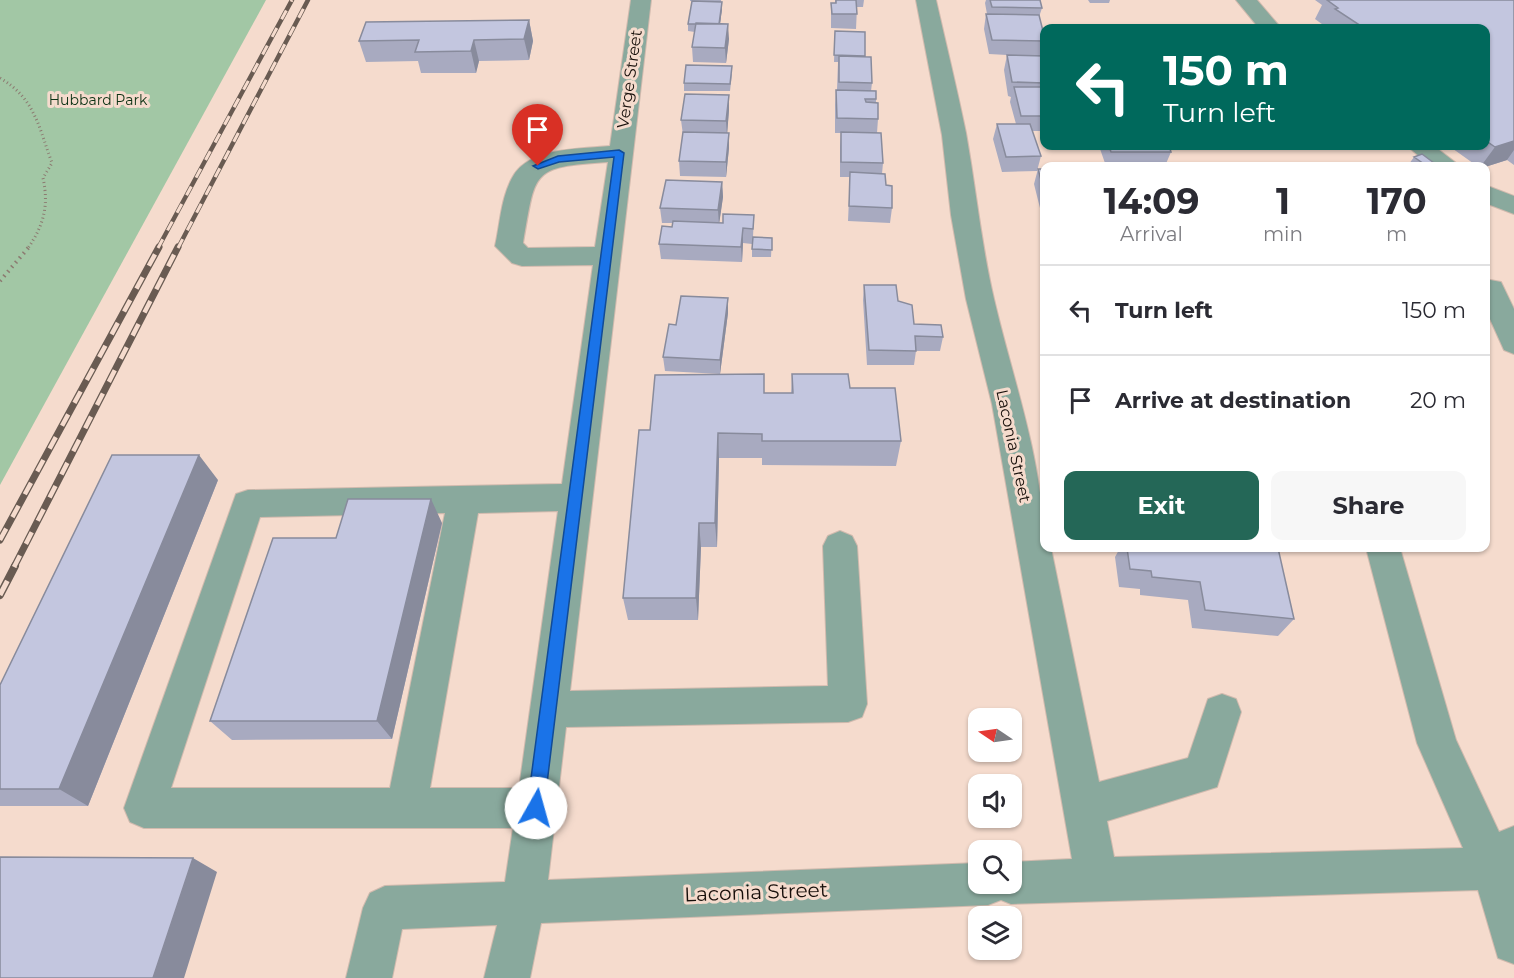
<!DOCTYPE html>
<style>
body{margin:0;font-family:Montserrat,sans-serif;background:#f7f7f7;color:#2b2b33;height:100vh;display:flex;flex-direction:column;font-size:22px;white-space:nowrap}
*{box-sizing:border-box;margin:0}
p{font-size:20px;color:#7c7c81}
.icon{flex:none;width:33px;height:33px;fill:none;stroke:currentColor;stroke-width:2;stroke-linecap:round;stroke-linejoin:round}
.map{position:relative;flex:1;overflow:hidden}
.sheet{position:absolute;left:1040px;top:162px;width:450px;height:390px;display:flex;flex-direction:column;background:#fff;border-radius:12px;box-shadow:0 2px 4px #0004}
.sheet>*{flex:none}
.guide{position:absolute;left:1040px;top:24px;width:450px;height:126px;border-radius:12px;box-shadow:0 2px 4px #0004;background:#00695c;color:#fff;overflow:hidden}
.needle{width:39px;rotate:283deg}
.fabs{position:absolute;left:968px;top:708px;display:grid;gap:12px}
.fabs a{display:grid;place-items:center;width:54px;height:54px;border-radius:12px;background:#fff;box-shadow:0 2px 4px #0004;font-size:30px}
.pin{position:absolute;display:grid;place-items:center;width:51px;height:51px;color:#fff;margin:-62px -26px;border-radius:50% 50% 50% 0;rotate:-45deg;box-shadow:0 0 6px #0007}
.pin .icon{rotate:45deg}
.me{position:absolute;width:66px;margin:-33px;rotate:7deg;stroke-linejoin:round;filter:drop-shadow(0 0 4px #0008)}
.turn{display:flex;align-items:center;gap:21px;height:126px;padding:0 24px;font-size:27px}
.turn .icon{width:78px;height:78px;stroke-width:2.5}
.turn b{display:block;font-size:42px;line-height:51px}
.eta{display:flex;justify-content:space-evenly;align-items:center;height:102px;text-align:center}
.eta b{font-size:36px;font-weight:700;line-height:42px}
.primary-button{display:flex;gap:12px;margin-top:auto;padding:12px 24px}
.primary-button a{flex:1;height:69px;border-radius:12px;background:#246757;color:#fff;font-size:24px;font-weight:700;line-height:69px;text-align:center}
.primary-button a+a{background:#f7f7f7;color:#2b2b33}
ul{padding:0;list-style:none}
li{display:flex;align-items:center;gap:18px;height:90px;padding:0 24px;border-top:2px solid #e1e1e2}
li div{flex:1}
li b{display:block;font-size:22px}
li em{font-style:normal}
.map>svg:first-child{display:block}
.green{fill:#a2c7a5}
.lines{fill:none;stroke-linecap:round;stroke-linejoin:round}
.minor-casing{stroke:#d1baae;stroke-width:2}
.path-far1{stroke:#8c7b71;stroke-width:3;stroke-dasharray:1 3;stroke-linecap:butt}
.path{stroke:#8c7b71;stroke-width:4;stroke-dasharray:1.5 4.5;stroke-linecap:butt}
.minor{fill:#89a99d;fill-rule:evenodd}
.rail-far2-casing{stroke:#695b52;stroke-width:4.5}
.rail-far1-casing{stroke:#695b52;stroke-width:7}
.rail-casing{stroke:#695b52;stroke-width:8}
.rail-far2{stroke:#f5dbcd;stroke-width:3;stroke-dasharray:10;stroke-linecap:butt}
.rail-far1{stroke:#f5dbcd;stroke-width:4.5;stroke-dasharray:13;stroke-linecap:butt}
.rail{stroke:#f5dbcd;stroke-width:5;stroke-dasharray:16;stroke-linecap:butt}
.wall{fill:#a8aac0}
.shaded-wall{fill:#888b9c}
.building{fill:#c3c6df;stroke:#888b9c;stroke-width:1.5}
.route{fill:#1a73e8;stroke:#114b97;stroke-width:1.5}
.labels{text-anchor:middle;stroke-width:6;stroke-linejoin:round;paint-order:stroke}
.far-park-label{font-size:14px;fill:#0b3213;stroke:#f5dbcd}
.street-label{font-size:16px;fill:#160e09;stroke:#f5dbcd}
.near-street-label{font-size:20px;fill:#160e09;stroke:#f5dbcd}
</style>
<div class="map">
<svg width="1514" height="978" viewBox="0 0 1514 978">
<rect width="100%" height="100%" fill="#f5dbcd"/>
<path class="green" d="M0,0H266L0,485Z"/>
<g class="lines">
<g class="minor-casing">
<path id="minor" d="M631,0H651L570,691L828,686L823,546L828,536L840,531L852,536L857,546L867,704L862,717L848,722L566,727L548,880L978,863V884H1011V862L1072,859L992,404L966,299L951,215L942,135L916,0H936C946,44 957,89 966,133C976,188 981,244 994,299C1013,381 1044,462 1044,548H1051L1099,782L1188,758L1208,699L1222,694L1236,699L1241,712L1217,787L1107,821L1114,857L1463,848L1417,743L1366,548H1400L1456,740L1499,832L1514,826V964L1498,958L1478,890L1011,904L1001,900L988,905L541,923L530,978H484L497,925L402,929L392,978H346L363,908L370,893L385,886L505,882L513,828H144L130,822L124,808L236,494L248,490L562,484L593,265L522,266L512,263L495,246C500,224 501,198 512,178C528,147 579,149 610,146ZM608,162L595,247L528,248L523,243C536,171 530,167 608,162ZM558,511L519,788H430L478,513ZM445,513L390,788H171L260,517Z
M1236,0H1257L1281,28H1259Z
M1407,146H1434L1460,166H1431Z
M1485,185L1514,196V214L1485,203Z
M1485,279L1501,282L1514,309V354L1504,350L1485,308Z"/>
</g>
<path class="path-far1" d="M0,78C35,98 39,128 52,163L43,178C49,205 44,225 28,248"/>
<path class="path" d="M0,281L29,247"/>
<use href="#minor" class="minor"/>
<g class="rail-far2-casing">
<path id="rail-far2" d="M158,248L292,0
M178,248L308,0"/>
</g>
<g class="rail-far1-casing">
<path id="rail-far1" d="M0,540L159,247
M14,567L178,247"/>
</g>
<g class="rail-casing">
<path id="rail" d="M0,595L15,566"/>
</g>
<use href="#rail-far2" class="rail-far2"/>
<use href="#rail-far1" class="rail-far1"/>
<use href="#rail" class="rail"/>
</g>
<path class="wall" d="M690,0H721L722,9L720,24L729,39L726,63L693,62L692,47L695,32L688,31V24L702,1H690Z
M835,0H864L863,7H857L856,29L831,28V3H835Z
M986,0H1040L1042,8L1039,17L1044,35V47L1042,55L1044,56V131H1032L1041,156L1037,171L1002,172L993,139L997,124H1016L1010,102L1011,97L1008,96L1004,70L1007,55L989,54L984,29L986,14H987L985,3Z
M1088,0H1110L1109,3H1090Z
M1315,0H1514V165L1507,160L1485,167L1477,166L1449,146H1485V28H1325L1326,27L1315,19L1322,5Z
M529,20L533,41L529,60L479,61L476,73H421L418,61L366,62L359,41Z
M835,31L865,56L872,83L871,91L876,99V102L878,119L877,133L883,163L882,174L892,208L890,223L848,221L850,177H840V147L841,133H835V105L836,90H837L838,62H834Z
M732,74L730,91H684V83Z
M729,95V110L727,133H729V148L726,177L680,176L679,161L683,135L681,120Z
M1099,146H1169L1171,152L1165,166H1106Z
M1414,157L1438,166H1412L1409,164Z
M1038,169H1044V238L1040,223L1042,216L1034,184Z
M722,182L723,197L719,223H723L754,215L753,237L772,238L771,257H752V244L743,243L742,262L661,259L659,244L672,227L673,223H662L660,208Z
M864,285L898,301L914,324L943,337L940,351H916L914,365H867L863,300Z
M728,298V313L720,374L665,371L663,357L676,325Z
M792,374L850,388L901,441L896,466L762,465V458H719L717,547H701L698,620H628L623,598L650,430L764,393H791Z
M218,480L88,806H0V685Z
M442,523L392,739L232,740L210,721L336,538Z
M1120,548H1278L1294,619L1278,636L1192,628L1188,600L1140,595V589L1119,587L1115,557Z"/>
<path class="shaded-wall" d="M722,2V9L719,32V25Z
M529,20L533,41L529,60L524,39Z
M728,24L729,39L726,63L725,48Z
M474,40L479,61L476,73L471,51Z
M729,95V110L727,136L726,121Z
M729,133V148L726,177V162Z
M1514,141V150L1507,160L1485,167L1481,166L1495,147Z
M722,182L723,197L719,225L718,210Z
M743,228V243L742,262L741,247Z
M728,298V313L720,374V360Z
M718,433L719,458L717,547L715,523Z
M199,455L218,480L88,806L59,789Z
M431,499L442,523L392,739L377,721Z
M699,523L701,547L698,620L696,598Z
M193,858L217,872L184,978H153Z"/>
<path class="building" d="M836,0H856L857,14H832L831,3H836Z
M990,0H1040L1042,8L992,7Z
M1327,0H1514V141L1495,147L1485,140V28H1364L1335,9L1338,8Z
M692,1L722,2L719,24H688Z
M986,14L1039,15L1044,35V41L992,40Z
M529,20L524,39L474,40L471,51L415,52L419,40L359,41L366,22Z
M696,23L728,24L725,48L692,47Z
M835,31L865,32V56L834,55Z
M1007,55L1044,56V83L1012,82Z
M839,56L871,57L872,83L839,82Z
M686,65L732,66L730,84L684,83Z
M1014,87H1044V116H1021Z
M836,90L876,91V99H865L866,102L878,103V119L837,118Z
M685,94L729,95L726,121L681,120Z
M997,124H1030L1041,156L1006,157Z
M683,132L729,133L726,162L679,161Z
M841,132L881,133L883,163L841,162Z
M1109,146H1169L1171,152H1111Z
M1422,154L1438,166H1427L1414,157Z
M1038,169H1044V191Z
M850,172L885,174L886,185L892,186V208L849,206Z
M666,180L722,182L718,210L660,208Z
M723,214L754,215L753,229L743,228L741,247L659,244L662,226L672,227L673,221L723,223Z
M753,237L772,238V250L752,249Z
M864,285H896L898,301L912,305L914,324L941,325L943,337L915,336L916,351L869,350Z
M681,296L728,298L720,360L663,357L669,324L676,325Z
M764,374V393H793L792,374H848L850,388H895L901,441H762V434L718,433L715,523H699L696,598H623L639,430H650L655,375Z
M112,455H199L59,789H0V685Z
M348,499H431L377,721H210L273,538H336Z
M1127,548H1278L1294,619L1205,610L1200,582L1152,577L1151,571L1130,569Z
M0,857L193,858L153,978H0Z"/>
<path class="route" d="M619,150L624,153L544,808L541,814L536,817L530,814L527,808L614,157L559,162L538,169L533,166L558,156Z"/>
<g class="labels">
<g class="far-park-label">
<text x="98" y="105">Hubbard Park</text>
</g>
<g class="street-label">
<text transform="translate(629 79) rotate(-82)" y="6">Verge Street</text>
<text transform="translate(1014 446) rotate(78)" y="6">Laconia Street</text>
</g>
<g class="near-street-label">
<text transform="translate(756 892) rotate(-2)" y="7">Laconia Street</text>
</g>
</g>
</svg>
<div class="fabs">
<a><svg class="needle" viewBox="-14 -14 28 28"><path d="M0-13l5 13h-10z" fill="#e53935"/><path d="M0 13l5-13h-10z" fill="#7c7c81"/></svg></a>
<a><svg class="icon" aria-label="sound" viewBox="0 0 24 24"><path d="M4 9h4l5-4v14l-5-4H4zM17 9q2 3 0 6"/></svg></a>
<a><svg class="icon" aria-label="search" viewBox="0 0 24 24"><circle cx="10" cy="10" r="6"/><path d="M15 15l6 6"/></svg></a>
<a><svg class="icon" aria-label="layers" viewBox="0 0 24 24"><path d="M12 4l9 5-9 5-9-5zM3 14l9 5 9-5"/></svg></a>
</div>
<div class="pin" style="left:538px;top:166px;background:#d93025"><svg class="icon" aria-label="arrive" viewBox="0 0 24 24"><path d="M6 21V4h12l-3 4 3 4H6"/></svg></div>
<svg class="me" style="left:536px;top:808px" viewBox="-20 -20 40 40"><circle r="19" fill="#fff"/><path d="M0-13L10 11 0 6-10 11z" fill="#1a73e8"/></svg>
<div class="guide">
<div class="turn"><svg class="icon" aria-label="left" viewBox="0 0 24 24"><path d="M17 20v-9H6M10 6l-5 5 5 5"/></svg><div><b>150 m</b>Turn left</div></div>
</div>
<section class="sheet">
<div class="eta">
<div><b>14:09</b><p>Arrival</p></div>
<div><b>1</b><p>min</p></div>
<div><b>170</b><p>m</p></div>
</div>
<ul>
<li><svg class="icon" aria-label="left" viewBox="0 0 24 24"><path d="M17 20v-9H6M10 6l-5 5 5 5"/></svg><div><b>Turn left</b></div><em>150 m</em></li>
<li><svg class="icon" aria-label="arrive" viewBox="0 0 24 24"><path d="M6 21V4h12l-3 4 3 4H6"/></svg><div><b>Arrive at destination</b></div><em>20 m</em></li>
</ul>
<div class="primary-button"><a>Exit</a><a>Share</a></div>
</section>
</div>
